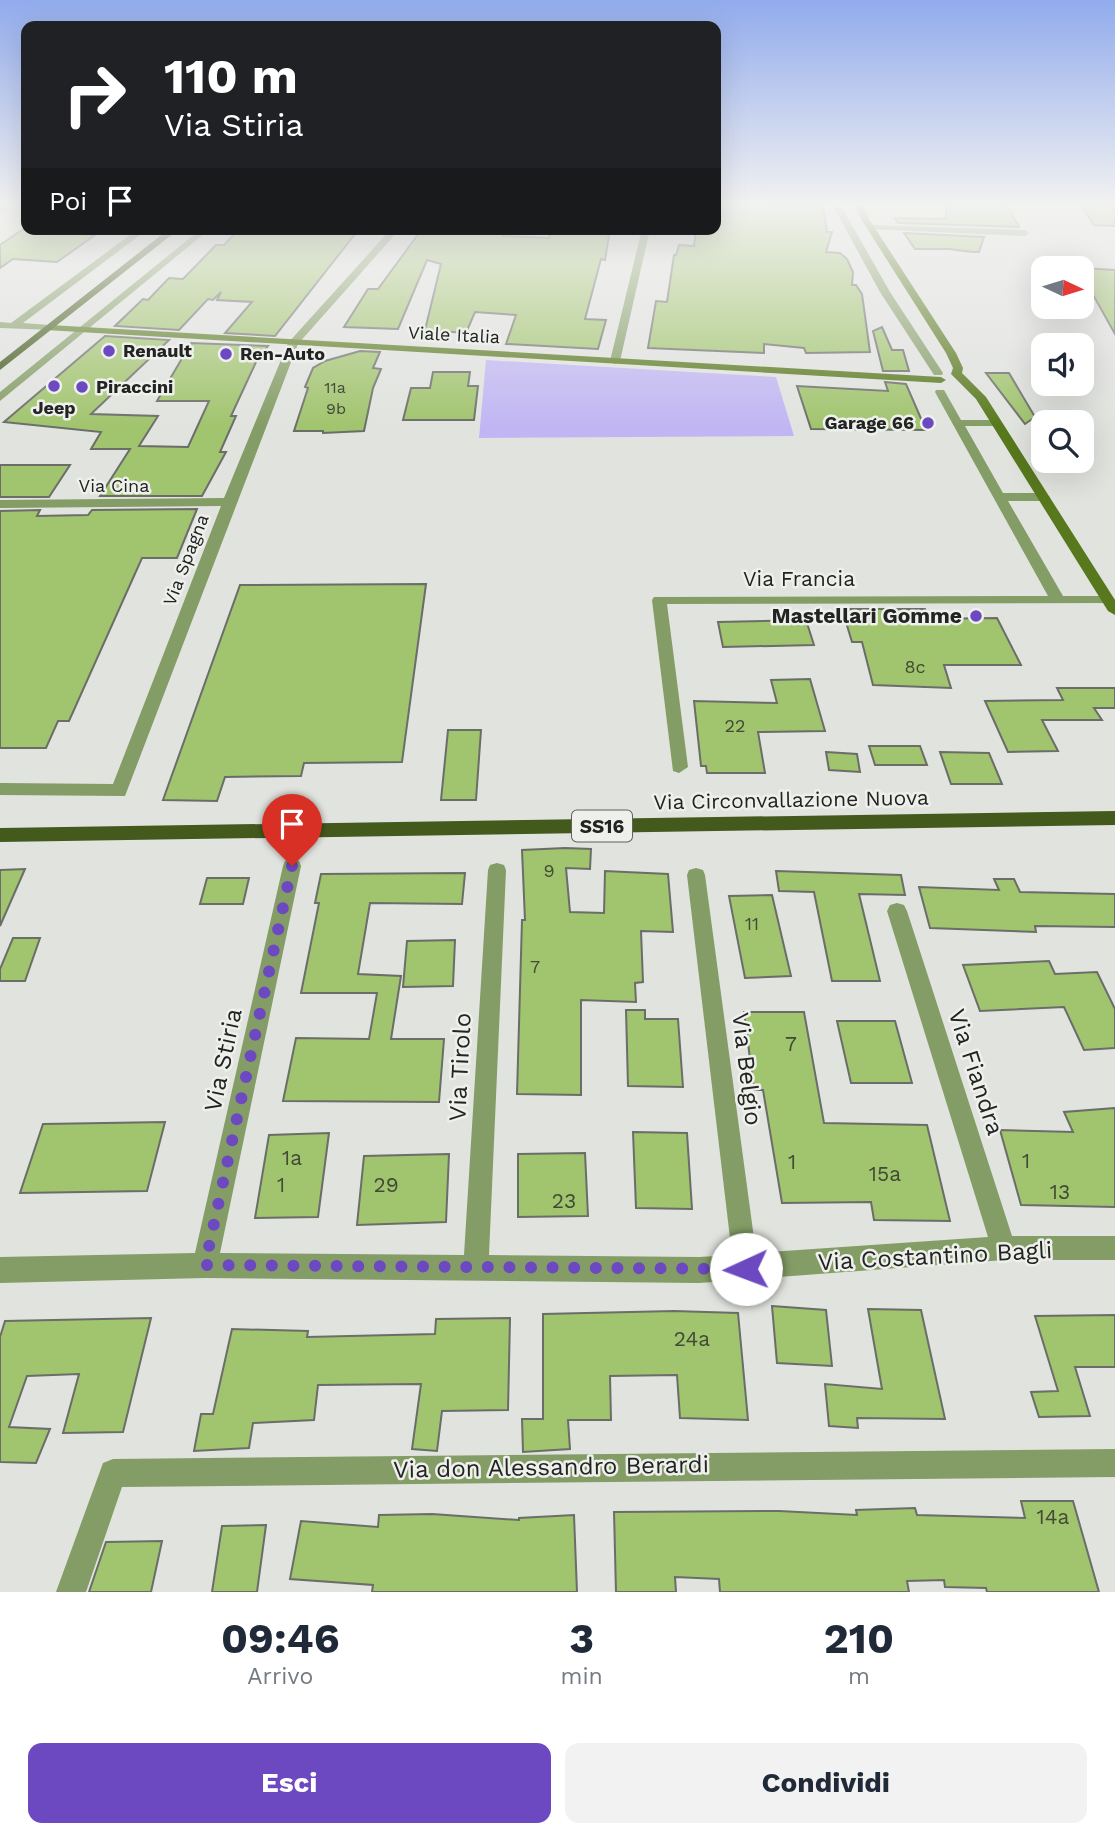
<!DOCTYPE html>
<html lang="it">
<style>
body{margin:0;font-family:"Work Sans",sans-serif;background:#f2f2f3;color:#1f2937;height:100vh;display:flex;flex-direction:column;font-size:26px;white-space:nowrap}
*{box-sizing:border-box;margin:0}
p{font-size:23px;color:#747a83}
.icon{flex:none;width:38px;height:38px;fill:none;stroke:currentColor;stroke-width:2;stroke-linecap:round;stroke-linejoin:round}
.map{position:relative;height:1592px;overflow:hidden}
.drawer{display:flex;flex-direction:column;background:#fff;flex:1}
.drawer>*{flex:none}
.hud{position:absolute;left:21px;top:21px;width:700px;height:214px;border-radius:14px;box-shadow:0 7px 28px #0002;background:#202124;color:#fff;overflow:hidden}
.needle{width:46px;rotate:94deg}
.controls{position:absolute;left:1031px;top:256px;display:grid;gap:14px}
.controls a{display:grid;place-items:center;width:63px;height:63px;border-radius:14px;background:#fff;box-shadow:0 7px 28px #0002;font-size:35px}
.pin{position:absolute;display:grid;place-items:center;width:60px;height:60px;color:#fff;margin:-72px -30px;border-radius:50% 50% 50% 0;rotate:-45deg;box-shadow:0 0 7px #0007}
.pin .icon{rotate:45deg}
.me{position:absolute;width:77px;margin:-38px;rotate:268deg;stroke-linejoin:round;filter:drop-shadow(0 0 5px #0008)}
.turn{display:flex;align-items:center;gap:24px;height:147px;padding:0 28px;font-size:32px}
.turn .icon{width:91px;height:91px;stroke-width:2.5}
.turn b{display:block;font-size:49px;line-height:60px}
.then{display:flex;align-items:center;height:66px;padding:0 28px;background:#0003;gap:14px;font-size:26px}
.eta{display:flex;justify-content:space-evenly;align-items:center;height:119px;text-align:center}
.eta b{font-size:42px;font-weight:700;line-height:49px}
.action{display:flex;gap:14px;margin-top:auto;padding:14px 28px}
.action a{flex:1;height:80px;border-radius:14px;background:#6c48c1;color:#fff;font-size:28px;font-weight:700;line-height:80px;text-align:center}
.action a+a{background:#f2f2f3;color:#1f2937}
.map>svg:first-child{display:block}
.green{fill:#c1b6f3}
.building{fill:#a1c46e;stroke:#6b6d69;stroke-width:2}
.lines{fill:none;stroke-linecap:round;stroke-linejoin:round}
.street{fill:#849c65;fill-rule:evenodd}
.secondary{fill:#58781d;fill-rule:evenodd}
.primary{fill:#435a1c;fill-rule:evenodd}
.route{stroke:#6c48c1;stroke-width:12;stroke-dasharray:0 21.6}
.poi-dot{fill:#6c48c1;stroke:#eef0ec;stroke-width:2.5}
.labels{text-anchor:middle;stroke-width:5;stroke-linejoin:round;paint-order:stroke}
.far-number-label{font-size:16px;fill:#424b35}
.far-street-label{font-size:18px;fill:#222322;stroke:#eef0ec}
.far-poi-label{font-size:18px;font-weight:bold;fill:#222322;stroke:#eef0ec;text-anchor:start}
.number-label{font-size:18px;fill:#424b35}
.shield{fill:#eef0ec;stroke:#5f605f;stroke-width:2}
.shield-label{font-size:19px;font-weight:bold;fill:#222322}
.street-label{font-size:21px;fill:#222322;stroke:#eef0ec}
.poi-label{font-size:21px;font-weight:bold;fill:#222322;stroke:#eef0ec;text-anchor:end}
.near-number-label{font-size:21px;fill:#424b35}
.near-street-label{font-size:24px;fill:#222322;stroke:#eef0ec}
</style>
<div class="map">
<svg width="1115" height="1592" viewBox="0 0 1115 1592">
<rect width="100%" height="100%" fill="#e1e3df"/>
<path class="green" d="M486,360L776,377L794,436L479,438Z"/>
<path class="building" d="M716,204L823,205L827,232H832L826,252L840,253L847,259L853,272L852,285H856L862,294L870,352L806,353L804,348L764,344V353L648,348L656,301L667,302L674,255H676L679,245L694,246L696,229H716Z
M946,204H1006L1019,227L898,223L895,218L946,219Z
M1081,205L1115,206V226L1094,225Z
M239,229H359L275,336L225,333L252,302L217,300L221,292L213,300L208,299L179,330L115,326L143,299L148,300L169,278L183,279L216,245H224Z
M422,229H506L503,236L549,238L552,229H610L605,260L601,259L585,319L606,320L598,349L506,344L516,315L475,312L466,333L425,330L441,264L427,260L398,329L344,327L368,289H378Z
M22,230L95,235L57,262L13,259L0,268V245Z
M904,233L984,237L979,252H972L949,249H915Z
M1082,268L1115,270V334L1082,275Z
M882,327L892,350H903L909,371H883L873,331Z
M105,336L169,340L91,414L158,416L139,446L188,447L209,401H157L191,343L268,346L257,360L231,416H236L220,452H226L202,496H100L130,449H91L101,432L4,422Z
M360,351L380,352L373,368L381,369L373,388L364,431L323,433V431H294L308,388L305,387L313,368L325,361Z
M433,372H470L468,386H478L474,420H403L411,388H430Z
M986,373H1009L1035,417L1025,424Z
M885,382L906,384L926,430L811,429L797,386L888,391Z
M0,465H70L49,497H0Z
M197,509L177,558H142L69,721H58L46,748H0V511L40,510L37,516L88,515L92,510Z
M426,584L402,762L304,763L301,776L225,777L217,801L163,800L240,585Z
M842,609H925L929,619L997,618L1021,665H944L951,688L873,685L862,642H852Z
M806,620L814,645L723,647L718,622Z
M810,679L825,731L758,732L765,773H707L706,766H701L694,701L777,703L771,680Z
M1057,688H1115V708H1094L1102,720H1042L1058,751L1008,752L985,701L1063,700Z
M448,730H481L476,800H441Z
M869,746H920L927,765H875Z
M826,752L857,754L860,772L829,770Z
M940,752L989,753L1002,784H951Z
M565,848L591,849L590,869L566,868L570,912L604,913L605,871L668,874L673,932L641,931L643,982L635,983L636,1002L581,1000V1095L517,1094L522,920H525L522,850Z
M25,869L0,926V870Z
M776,871L901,875L905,895L859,894L880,981H832L814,892L779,891Z
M465,873L462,904L370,903L358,974L401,976L391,1039H444L439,1102L283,1101L296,1038L369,1039L377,993H301L319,903H315L321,874Z
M207,878H249L243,904H200Z
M994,879H1014L1020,892L1115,894V927L1035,926L1036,932L930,928L919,887L999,890Z
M772,895L791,976L745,978L729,896Z
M13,938H40L25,981H0V969Z
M455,940L453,986L403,987L407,941Z
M1049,961L1055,974L1097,972L1115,1009V1048L1084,1050L1064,1007L980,1011L963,965Z
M626,1010H645V1019H678L683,1087L628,1086Z
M744,1012H804L824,1123L927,1125L950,1221L874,1220L871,1202L782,1203L763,1090H754Z
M837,1021H895L912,1083H851Z
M1115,1108V1207L1021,1205L1000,1130L1073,1132L1064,1112Z
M165,1122L147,1191L20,1193L43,1124Z
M633,1132L687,1133L692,1209L636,1208Z
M329,1133L318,1217L255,1218L269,1135Z
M585,1153L588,1216L518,1217V1154Z
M449,1154L446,1222L357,1225L364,1156Z
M772,1306L826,1310L832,1366L777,1363Z
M868,1309L921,1310L945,1419L857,1418L858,1428L829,1426L825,1384L882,1389Z
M674,1311L738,1313L748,1420L680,1418L677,1375L610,1376L611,1420H568L570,1449L523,1452L522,1419H543V1314Z
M1115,1315V1367H1075L1090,1416L1039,1417L1031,1392L1058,1391L1035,1316Z
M151,1318L123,1432L63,1433L79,1374L27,1376L9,1427L50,1429L36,1463L0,1462V1337L5,1321Z
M510,1318L508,1410L442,1411L437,1451L412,1449L421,1384L318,1385L314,1420L253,1423L249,1448L194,1451L201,1414H213L232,1329L308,1331L307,1337L435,1334L436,1319Z
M1021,1501H1073L1099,1592H987L986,1588L945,1587L944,1580L907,1581L909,1592H720L719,1579L675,1577L676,1592H616L614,1512L779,1511L857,1515L856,1510L915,1508L917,1515L1025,1518Z
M432,1514L519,1520V1518L574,1515L577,1592H372L373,1585L290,1579L301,1521L378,1527L379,1515Z
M266,1525L257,1592H212L222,1526Z
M162,1541L151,1592H89L106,1542Z"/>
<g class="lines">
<path class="street" d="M6,204H15L0,213V207Z
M832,204H840L890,292L943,373L942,375H934L880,292Z
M871,225L1025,230L1029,233L1025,236L868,229Z
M138,229H148L23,323L50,325L54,326V330L0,328V322L11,323Z
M201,229H210L0,401V392Z
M391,229H400L298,344L125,796L0,795V783L113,784L221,506L0,508V500L224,498L288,343Z
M642,229H650L620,361L615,364L610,361Z
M936,390H944L961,420H996L1002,423L996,426H965L1003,493H1044L1050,497L1044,501H1008L1063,596H1108L1115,600L1113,603L667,604L688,767L679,773L673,771L652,600L654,597L1048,596L935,392Z
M292,859L299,861L301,866L220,1253L464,1255L488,870L490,865L497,863L504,865L506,870L489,1255L699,1257L732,1255L687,875L689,870L696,868L703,870L705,875L756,1253L988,1237L887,911L890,905L897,903L904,905L907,911L1012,1236H1115V1260H1004L753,1279L746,1282L741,1280L699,1283L205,1278L0,1283V1257L195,1253L283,866L285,861Z
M1115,1449V1477L122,1487L86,1592H56L103,1463L113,1459Z"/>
<path class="secondary" d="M855,204H863L869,219L956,353L963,368L962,373L986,397L1115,600V615L1108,611L976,399L951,374L953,368L946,353L861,219Z
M50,325L941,377L946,380L941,383L46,330V326Z"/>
<path class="primary" d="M169,229H179L0,370V362Z
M1115,811V825L0,842V828Z"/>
</g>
<linearGradient id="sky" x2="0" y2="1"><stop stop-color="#91abec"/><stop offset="0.48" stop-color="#f2f2f1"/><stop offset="1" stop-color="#f2f2f1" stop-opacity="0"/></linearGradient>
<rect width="1115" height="427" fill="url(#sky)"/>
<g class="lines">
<path class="route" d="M292,866L205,1265L746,1269"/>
</g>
<g class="poi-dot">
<circle cx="109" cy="351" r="7"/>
<circle cx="226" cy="354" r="7"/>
<circle cx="54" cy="386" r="7"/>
<circle cx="82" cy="387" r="7"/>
<circle cx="928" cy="423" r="7"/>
<circle cx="976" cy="616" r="7"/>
</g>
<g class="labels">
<g class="far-number-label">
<text x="335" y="393">11a</text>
<text x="336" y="414">9b</text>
</g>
<g class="far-street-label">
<text transform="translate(454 335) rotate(3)" y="6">Viale Italia</text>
<text x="114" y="492">Via Cina</text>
<text transform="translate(186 560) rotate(-69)" y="6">Via Spagna</text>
</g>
<g class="far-poi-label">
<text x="123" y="357">Renault</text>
<text x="240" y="360">Ren-Auto</text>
<text x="96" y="393">Piraccini</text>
<text x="54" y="414" text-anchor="middle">Jeep</text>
<text x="914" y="429" text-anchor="end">Garage 66</text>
</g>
<g class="number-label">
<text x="915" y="673">8c</text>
<text x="735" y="732">22</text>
<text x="549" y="877">9</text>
<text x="752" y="930">11</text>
<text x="535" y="973">7</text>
</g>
<rect class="shield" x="572" y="810.5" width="60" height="31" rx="5"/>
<g class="shield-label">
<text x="602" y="833">SS16</text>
</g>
<g class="street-label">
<text x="799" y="586">Via Francia</text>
<text transform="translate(791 800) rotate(-1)" y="7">Via Circonvallazione Nuova</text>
</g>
<g class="poi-label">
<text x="962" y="623">Mastellari Gomme</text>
</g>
<g class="near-number-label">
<text x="791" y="1051">7</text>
<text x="292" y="1165">1a</text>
<text x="1026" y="1168">1</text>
<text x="792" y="1169">1</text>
<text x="885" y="1181">15a</text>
<text x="281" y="1192">1</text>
<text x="386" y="1192">29</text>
<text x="1060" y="1199">13</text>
<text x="564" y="1208">23</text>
<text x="692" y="1346">24a</text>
<text x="1053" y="1524">14a</text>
</g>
<g class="near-street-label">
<text transform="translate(223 1060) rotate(-78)" y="8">Via Stiria</text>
<text transform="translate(460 1067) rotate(-87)" y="8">Via Tirolo</text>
<text transform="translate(747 1069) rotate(83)" y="8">Via Belgio</text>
<text transform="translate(976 1072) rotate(72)" y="8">Via Fiandra</text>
<text transform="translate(935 1256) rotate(-3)" y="8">Via Costantino Bagli</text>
<text transform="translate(551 1467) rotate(-1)" y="8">Via don Alessandro Berardi</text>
</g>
</g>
</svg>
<div class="controls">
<a><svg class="needle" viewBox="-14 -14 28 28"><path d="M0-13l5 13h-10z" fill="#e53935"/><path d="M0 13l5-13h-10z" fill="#747a83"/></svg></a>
<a><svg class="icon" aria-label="sound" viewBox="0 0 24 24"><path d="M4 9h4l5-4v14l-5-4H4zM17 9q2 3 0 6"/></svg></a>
<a><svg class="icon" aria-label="search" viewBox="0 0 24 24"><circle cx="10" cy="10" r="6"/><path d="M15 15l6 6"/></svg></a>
</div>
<div class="pin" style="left:292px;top:866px;background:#d93025"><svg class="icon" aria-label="arrive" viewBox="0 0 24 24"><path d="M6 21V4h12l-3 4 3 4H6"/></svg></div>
<svg class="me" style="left:746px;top:1269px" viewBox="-20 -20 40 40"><circle r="19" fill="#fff"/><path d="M0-13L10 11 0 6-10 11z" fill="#6c48c1"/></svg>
<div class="hud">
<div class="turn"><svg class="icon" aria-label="right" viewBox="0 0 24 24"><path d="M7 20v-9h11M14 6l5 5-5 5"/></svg><div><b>110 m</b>Via Stiria</div></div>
<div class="then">Poi<svg class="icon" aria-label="arrive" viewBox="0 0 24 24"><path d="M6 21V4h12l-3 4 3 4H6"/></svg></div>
</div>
</div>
<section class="drawer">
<div class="eta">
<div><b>09:46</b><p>Arrivo</p></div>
<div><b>3</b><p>min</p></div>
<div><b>210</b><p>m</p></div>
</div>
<div class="action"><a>Esci</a><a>Condividi</a></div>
</section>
